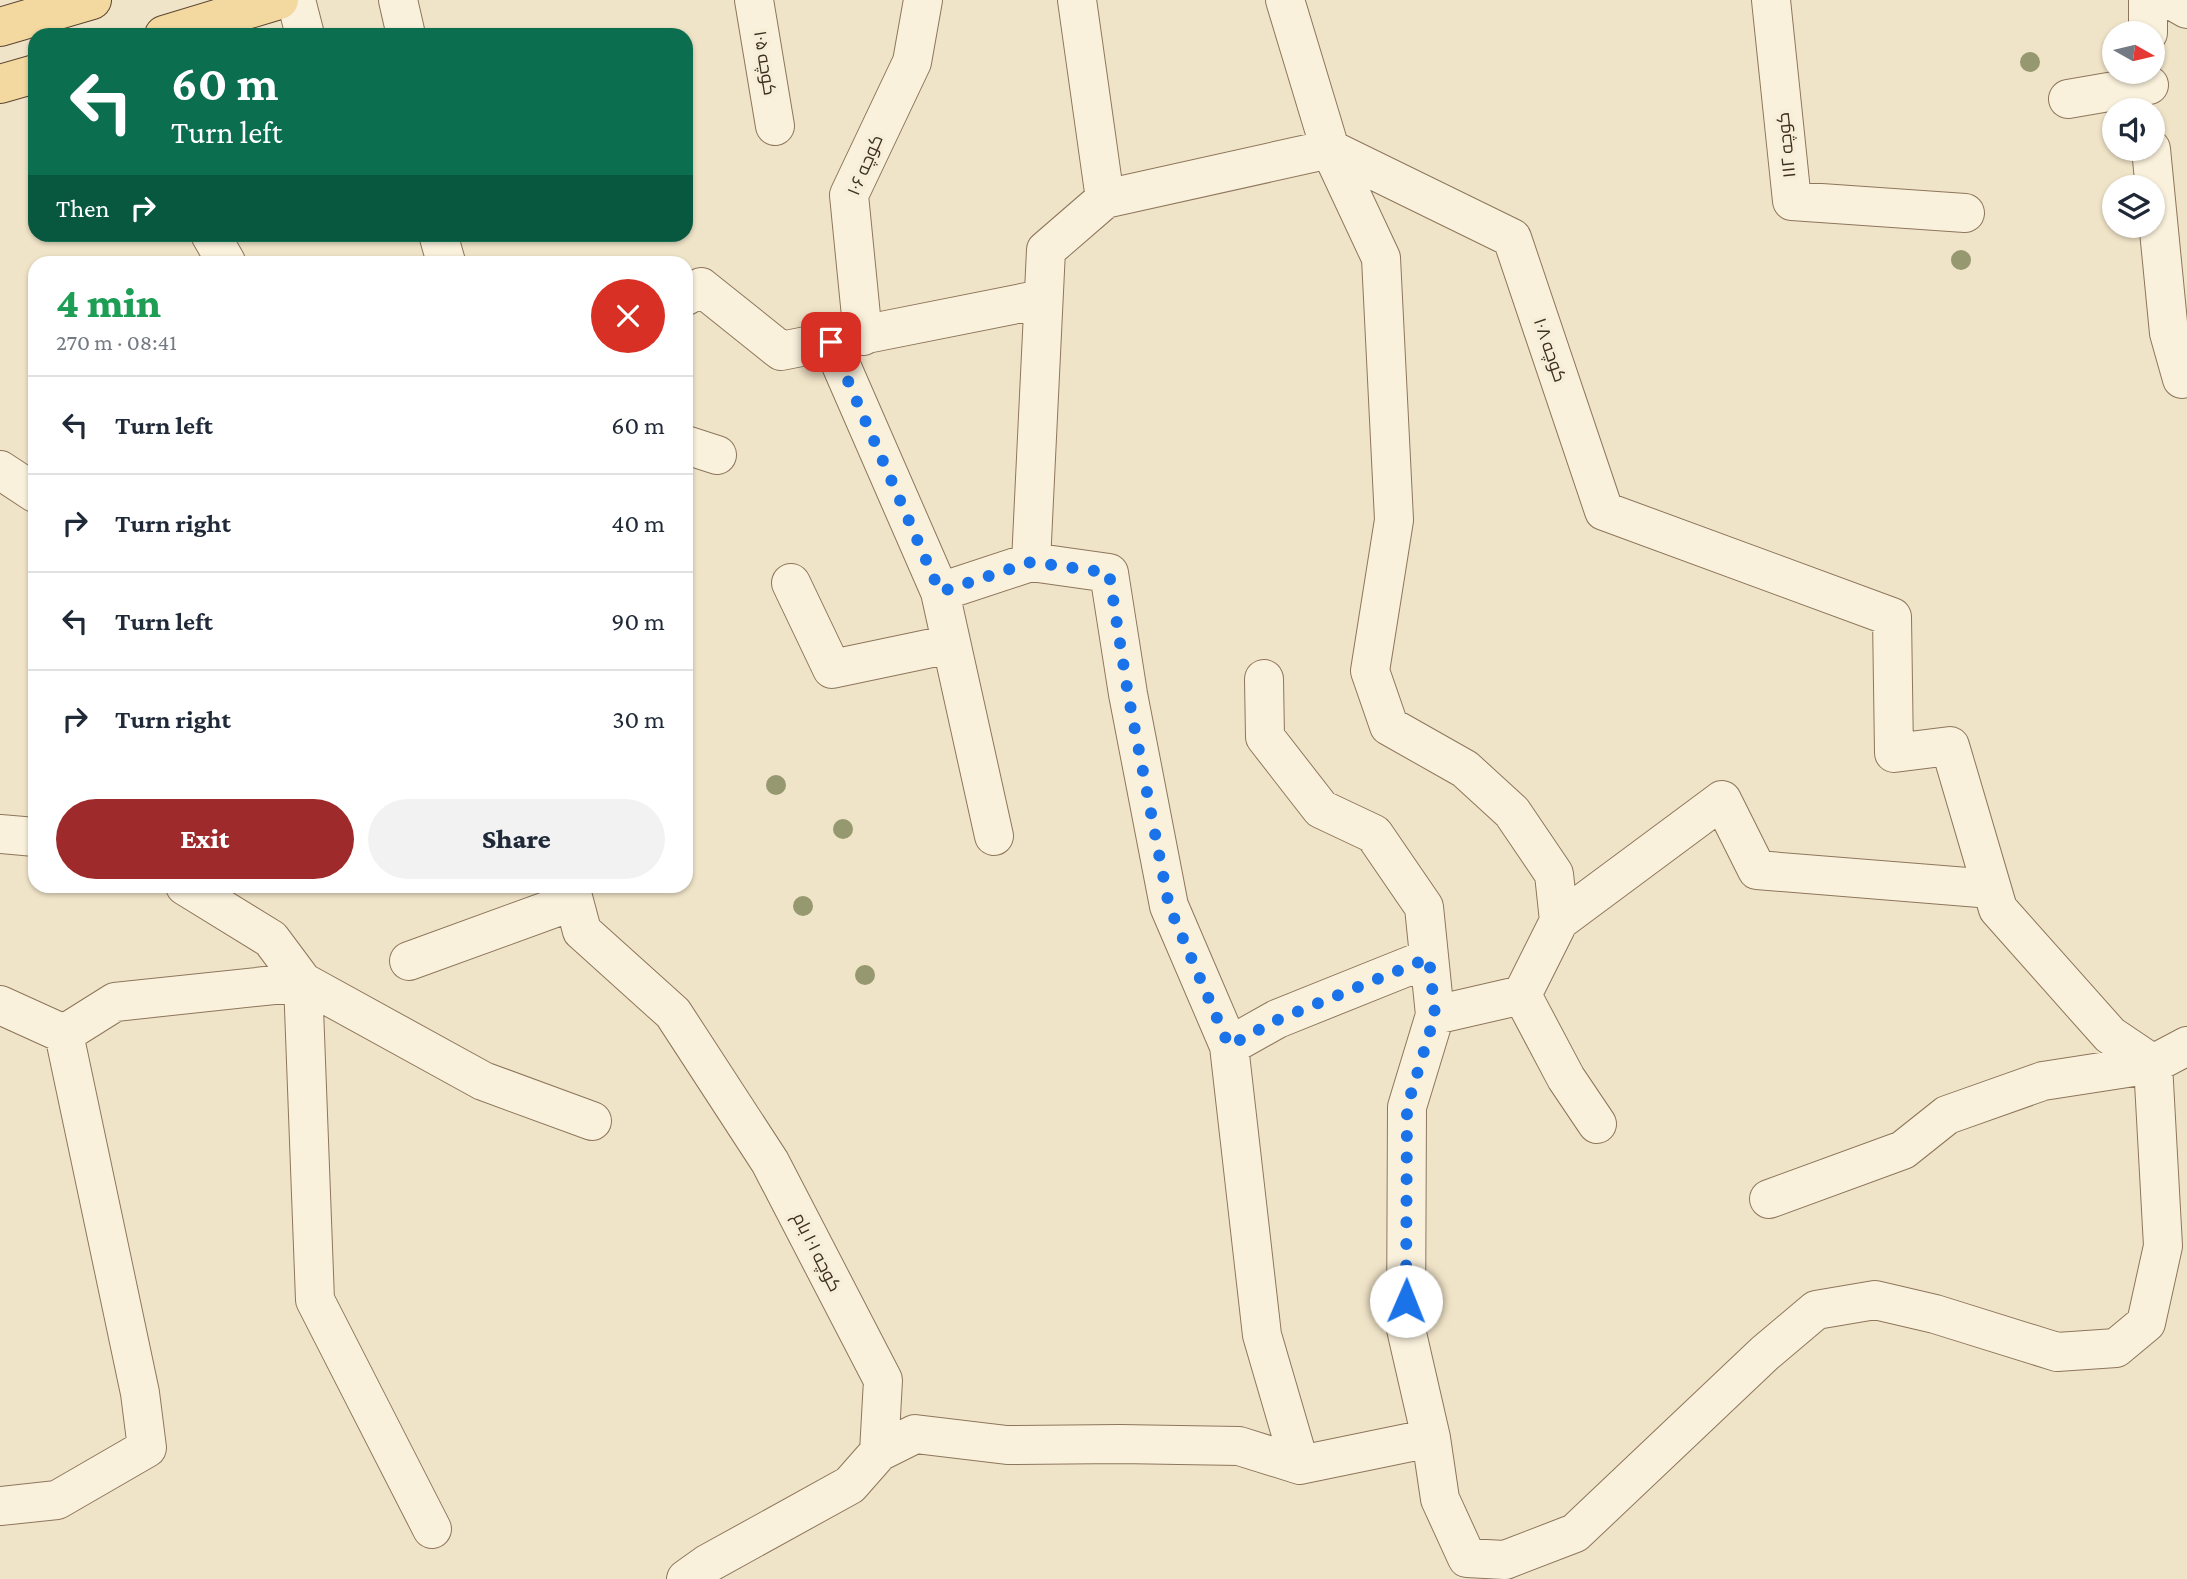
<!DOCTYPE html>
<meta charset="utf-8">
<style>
body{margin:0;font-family:"Crimson Pro",Cairo,serif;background:#f2f2f3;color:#1f2937;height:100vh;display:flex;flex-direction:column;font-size:26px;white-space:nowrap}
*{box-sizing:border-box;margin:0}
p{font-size:23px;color:#747a83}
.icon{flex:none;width:38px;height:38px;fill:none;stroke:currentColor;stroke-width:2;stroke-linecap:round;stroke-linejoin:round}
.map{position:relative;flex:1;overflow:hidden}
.sheet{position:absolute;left:28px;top:256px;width:665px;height:637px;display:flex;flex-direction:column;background:#fff;border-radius:21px;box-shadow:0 2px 5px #0004}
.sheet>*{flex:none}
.banner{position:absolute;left:28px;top:28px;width:665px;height:214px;border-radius:21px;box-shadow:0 2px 5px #0004;background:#0b6e4f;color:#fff;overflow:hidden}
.needle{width:46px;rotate:98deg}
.tools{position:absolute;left:2102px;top:21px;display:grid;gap:14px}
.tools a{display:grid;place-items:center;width:63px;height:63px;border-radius:50%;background:#fff;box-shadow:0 2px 5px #0004;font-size:35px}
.pin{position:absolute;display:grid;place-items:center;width:60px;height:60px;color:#fff;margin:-30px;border-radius:14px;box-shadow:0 4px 10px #0006}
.me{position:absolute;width:77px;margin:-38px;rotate:1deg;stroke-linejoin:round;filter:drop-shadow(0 0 5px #0008)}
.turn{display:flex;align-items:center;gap:24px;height:147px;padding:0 28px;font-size:32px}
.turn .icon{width:91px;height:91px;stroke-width:2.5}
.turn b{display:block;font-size:49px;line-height:60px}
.then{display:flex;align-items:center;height:66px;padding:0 28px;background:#0003;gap:14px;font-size:26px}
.round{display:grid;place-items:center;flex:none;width:74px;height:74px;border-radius:37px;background:#f2f2f3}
.head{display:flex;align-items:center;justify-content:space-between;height:119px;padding:0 28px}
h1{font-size:42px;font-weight:800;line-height:52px;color:#1e9e55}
.cta{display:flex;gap:14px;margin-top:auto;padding:14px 28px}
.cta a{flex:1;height:80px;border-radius:42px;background:#9e2a2b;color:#fff;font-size:28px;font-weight:800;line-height:80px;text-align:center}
.cta a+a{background:#f2f2f3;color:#1f2937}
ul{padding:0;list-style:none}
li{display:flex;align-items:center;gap:21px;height:98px;padding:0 28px;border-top:2px solid #e0e1e3}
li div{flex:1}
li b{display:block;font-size:26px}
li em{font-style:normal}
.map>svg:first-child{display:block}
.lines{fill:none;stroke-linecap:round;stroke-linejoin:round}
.street-casing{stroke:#8d765c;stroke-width:40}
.primary-casing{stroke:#5b4430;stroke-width:40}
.street{stroke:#faf1dc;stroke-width:38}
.primary{stroke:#f3d9a0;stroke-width:38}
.tree{fill:#96986f}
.route{stroke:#1a73e8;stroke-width:12;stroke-dasharray:0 21.6}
.labels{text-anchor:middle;stroke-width:7;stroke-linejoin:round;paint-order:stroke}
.street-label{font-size:18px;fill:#3d2e20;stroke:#f7eed8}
</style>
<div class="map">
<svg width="2187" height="1579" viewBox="0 0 2187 1579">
<rect width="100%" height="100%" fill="#f0e4c8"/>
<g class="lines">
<g class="street-casing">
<path id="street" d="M296,0L305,35
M398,0L406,35
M754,0L775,126
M1077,0L1105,199
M1285,0L1330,149L1512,238L1604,511L1892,617L1894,753L1950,746L1998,909L2110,1035L2153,1064L2163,1246L2146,1323L2116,1348L2057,1352L1935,1314L1875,1300L1816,1310L1765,1353L1575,1533L1505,1560L1467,1558L1440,1499L1431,1438L1406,1329L1407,1107L1435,1015
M1771,0L1792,201L1965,213
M2148,0V33
M2171,0L2187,9
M2068,99L2149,85
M2151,149L2169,333L2182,379
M210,234L226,262
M438,234L446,262
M686,296L701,287L781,351L1042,299
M863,336L849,195L912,62L923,0
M831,342L940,592L1031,562
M686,445L717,455
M0,470L35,493
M791,583L832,669L951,644
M940,592L994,836
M1264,679L1265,737L1321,809L1374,834L1424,907L1435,1015L1522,995L1559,921
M0,834L35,837
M185,886L271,939L303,982L483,1081L592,1121
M570,886L582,931L673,1013L770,1162L883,1380L879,1452L850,1485L707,1564L686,1579
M409,961L574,901
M1522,995L1566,1078L1597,1124
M0,1005L64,1034L115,1002L303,982L315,1300L432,1529
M1229,1046L1277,1019L1429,958
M1769,1199L1903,1150L1947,1115L2043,1081L2153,1064L2187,1046
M879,1452L915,1434L1007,1445L1120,1444L1239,1446L1300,1465L1431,1438
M1300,1465L1262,1335L1229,1046L1169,906L1128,694L1109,573L1031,562L1046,250L1105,199L1330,149L1381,258L1394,520L1370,671L1389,726L1465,769L1512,812L1554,874L1559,921L1722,800L1757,870L1992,889
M0,1506L57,1500L147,1448L140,1393L64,1034"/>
</g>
<g class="primary-casing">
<path id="primary" d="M0,27L92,0
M164,35L279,0
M0,84L35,74"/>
</g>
<use href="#street" class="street"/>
<use href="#primary" class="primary"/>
</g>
<g class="tree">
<circle cx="2030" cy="62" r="10"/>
<circle cx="1961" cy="260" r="10"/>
<circle cx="776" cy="785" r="10"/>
<circle cx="843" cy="829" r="10"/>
<circle cx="803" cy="906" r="10"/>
<circle cx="865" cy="975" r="10"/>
</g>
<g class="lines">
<path class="route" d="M831,342L940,592L1031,562L1109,573L1128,694L1169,906L1229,1046L1277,1020L1429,958L1435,1015L1407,1107L1406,1301"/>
</g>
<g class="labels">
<g class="street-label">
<text transform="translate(765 63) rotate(81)" y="6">کوچه ۱۰۵</text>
<text transform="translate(1786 145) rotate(-96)" y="6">کوچه ۱۱۲</text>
<text transform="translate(865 165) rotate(-67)" y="6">کوچه ۱۰۶</text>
<text transform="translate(1550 350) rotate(71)" y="6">کوچه ۱۰۸</text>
<text transform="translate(817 1252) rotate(63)" y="6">کوچه ۱۰۱ بام</text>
</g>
</g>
</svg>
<div class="tools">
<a><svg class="needle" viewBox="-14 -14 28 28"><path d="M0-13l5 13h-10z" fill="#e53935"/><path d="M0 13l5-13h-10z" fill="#747a83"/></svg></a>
<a><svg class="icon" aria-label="sound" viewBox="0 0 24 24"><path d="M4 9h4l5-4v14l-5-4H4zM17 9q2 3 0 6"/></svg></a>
<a><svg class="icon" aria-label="layers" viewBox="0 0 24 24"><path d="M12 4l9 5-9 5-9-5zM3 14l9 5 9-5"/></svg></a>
</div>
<div class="pin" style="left:831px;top:342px;background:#d93025"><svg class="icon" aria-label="arrive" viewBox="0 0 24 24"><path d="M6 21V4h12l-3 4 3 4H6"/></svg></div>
<svg class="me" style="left:1406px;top:1301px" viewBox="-20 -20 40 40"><circle r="19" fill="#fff"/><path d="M0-13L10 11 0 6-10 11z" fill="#1a73e8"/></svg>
<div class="banner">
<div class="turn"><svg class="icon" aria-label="left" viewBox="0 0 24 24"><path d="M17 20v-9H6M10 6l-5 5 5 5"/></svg><div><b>60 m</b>Turn left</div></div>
<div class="then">Then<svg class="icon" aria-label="right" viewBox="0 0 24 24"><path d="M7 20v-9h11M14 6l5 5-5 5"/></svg></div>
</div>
<section class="sheet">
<div class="head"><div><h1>4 min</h1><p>270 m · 08:41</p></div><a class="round" style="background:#d93025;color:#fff"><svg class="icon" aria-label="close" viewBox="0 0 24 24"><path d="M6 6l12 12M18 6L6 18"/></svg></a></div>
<ul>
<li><svg class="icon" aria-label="left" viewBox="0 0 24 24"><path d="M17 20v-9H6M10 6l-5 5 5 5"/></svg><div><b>Turn left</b></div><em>60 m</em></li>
<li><svg class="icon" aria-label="right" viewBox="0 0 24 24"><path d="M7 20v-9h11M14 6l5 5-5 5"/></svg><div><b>Turn right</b></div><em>40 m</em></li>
<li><svg class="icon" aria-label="left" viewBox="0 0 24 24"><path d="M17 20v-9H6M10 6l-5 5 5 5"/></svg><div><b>Turn left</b></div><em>90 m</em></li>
<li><svg class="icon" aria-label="right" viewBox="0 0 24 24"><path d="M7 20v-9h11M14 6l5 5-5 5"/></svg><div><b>Turn right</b></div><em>30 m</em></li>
</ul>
<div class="cta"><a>Exit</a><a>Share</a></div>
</section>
</div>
